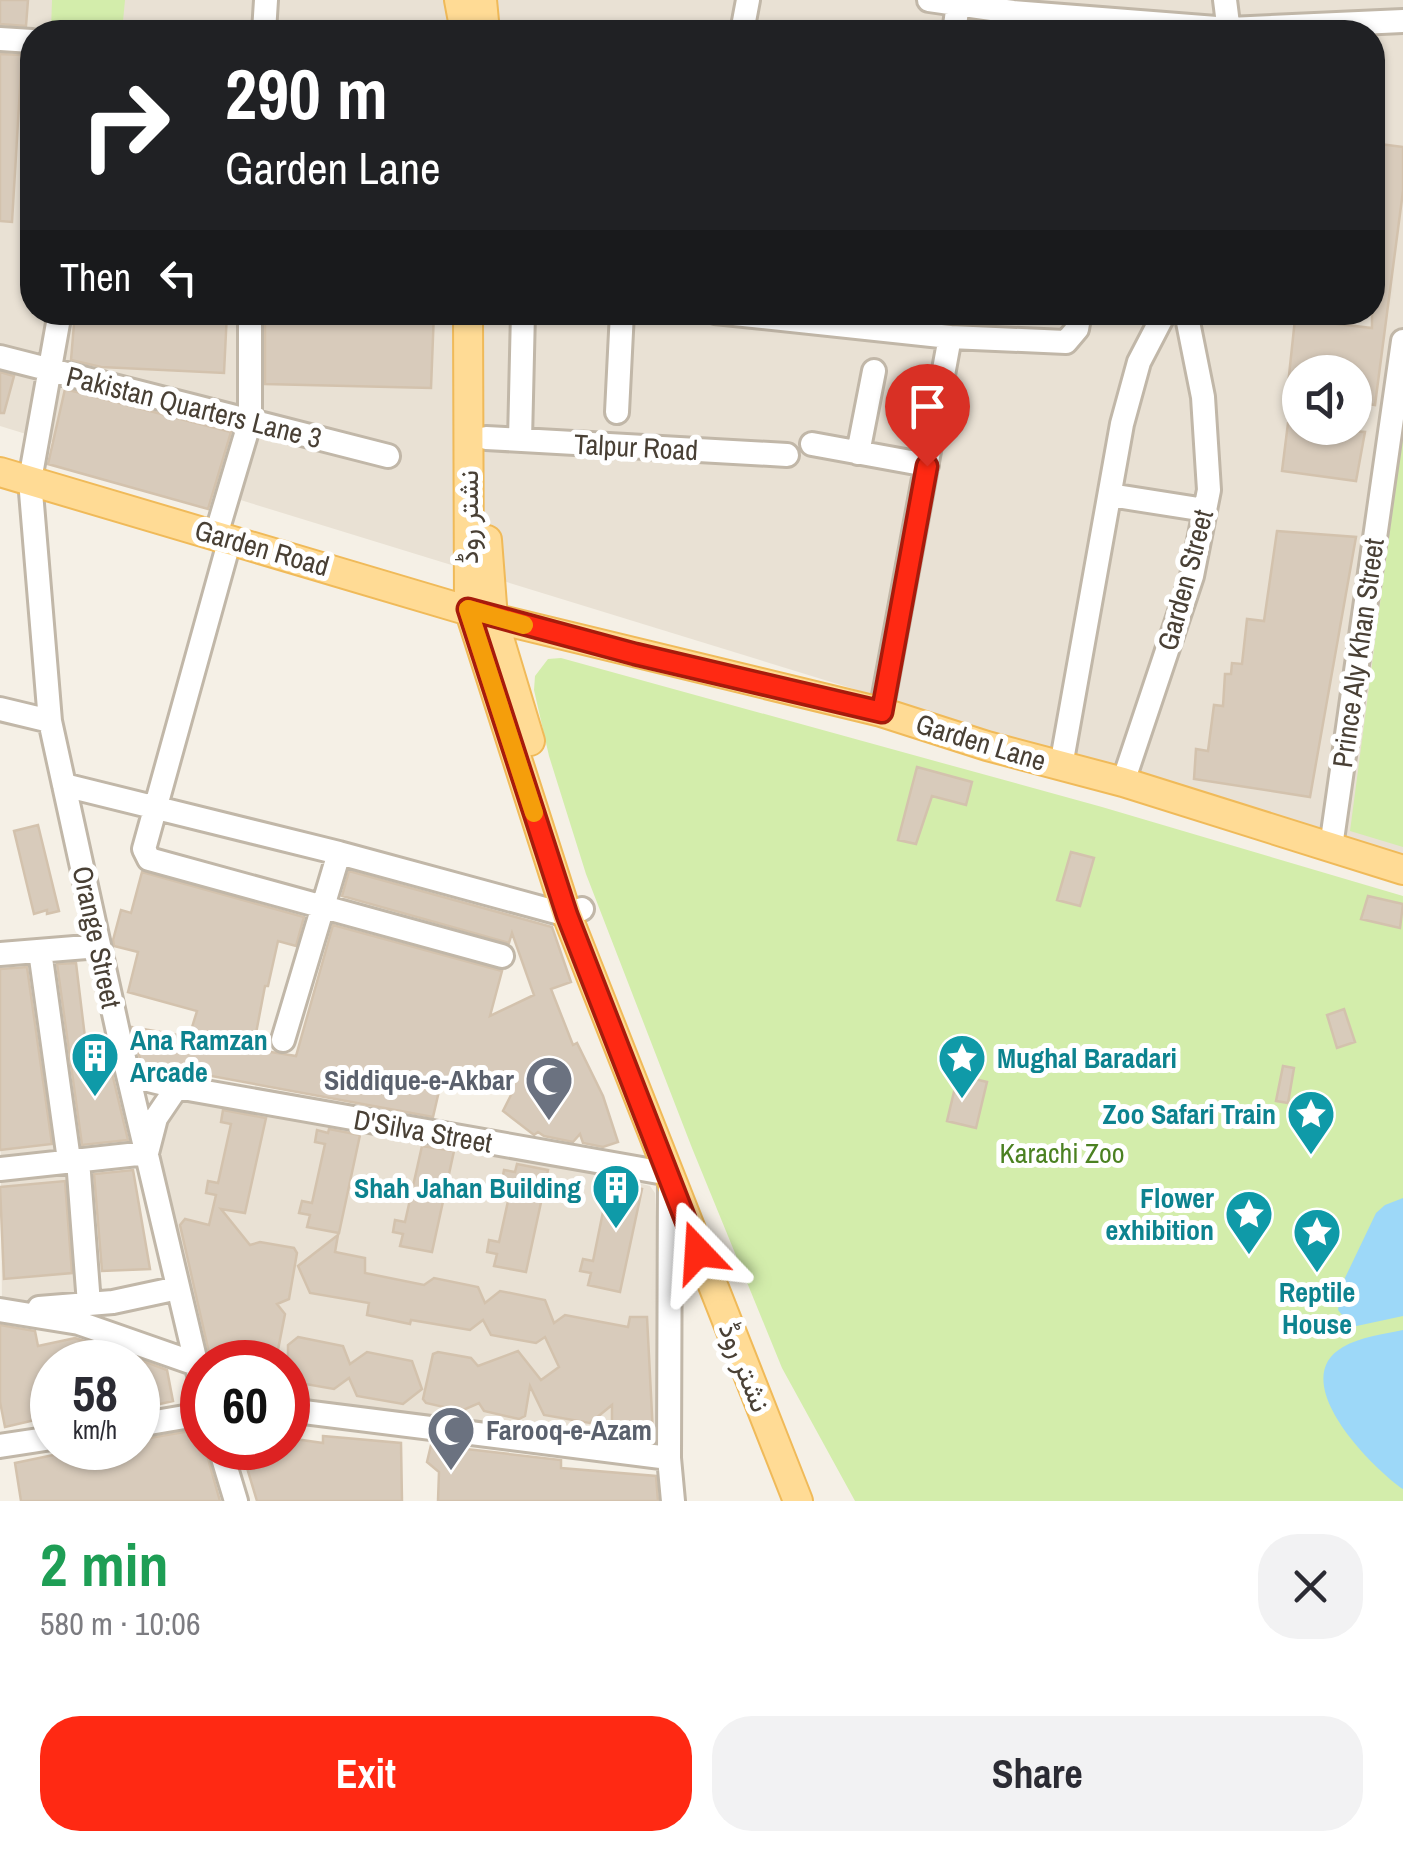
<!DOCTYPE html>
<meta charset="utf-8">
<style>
body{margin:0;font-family:"Archivo Narrow",Vazirmatn,sans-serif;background:#f2f2f3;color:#2b2b33;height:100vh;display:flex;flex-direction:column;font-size:38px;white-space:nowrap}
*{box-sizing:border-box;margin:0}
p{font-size:32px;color:#7c7c81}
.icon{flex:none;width:55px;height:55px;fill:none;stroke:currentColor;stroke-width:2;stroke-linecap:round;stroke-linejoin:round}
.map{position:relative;height:1501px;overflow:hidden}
.details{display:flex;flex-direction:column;background:#fff;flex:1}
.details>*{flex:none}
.hud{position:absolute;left:20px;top:20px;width:1365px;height:305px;border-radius:40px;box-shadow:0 2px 8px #0004;background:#202124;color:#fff;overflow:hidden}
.buttons{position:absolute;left:1282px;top:355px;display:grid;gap:20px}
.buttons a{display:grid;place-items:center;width:90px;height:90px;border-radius:50%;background:#fff;box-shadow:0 2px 8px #0004;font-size:50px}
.speed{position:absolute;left:30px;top:1340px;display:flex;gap:20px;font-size:50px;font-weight:700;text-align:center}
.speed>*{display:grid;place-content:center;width:130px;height:130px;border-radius:50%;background:#fff;box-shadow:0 2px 8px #0004;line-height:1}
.speed small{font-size:25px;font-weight:400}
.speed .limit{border:15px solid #d22;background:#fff;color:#111}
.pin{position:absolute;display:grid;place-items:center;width:85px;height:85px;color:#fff;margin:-102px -42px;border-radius:50% 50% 50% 0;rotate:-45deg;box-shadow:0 0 10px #0007}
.pin .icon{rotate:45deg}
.me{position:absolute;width:110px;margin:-55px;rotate:340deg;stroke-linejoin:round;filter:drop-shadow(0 0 8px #0008)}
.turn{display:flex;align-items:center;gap:35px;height:210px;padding:0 40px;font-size:45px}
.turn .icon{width:130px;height:130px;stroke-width:2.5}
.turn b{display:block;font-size:70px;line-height:85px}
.then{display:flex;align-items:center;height:95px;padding:0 40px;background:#0003;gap:20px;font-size:38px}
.round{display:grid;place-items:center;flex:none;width:105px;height:105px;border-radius:40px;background:#f2f2f3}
.overview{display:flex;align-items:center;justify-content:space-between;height:170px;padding:0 40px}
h1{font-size:60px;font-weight:800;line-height:75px;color:#1e9e55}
.cta{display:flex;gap:20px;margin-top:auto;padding:20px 40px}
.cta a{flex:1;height:115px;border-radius:40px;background:#ff2913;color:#fff;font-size:40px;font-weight:800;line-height:115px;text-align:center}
.cta a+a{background:#f2f2f3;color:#2b2b33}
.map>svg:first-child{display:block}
.residential{fill:#e9e1d4;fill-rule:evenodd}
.green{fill:#d3edab}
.water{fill:#9dd8f8}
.building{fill:#d8cbbb;stroke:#d3c2ad;stroke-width:2.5}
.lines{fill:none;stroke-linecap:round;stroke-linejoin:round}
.minor-casing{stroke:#c1b7a8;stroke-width:28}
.major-casing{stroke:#f0ba59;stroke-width:32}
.minor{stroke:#fff;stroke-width:22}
.major{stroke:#ffdb95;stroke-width:28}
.route-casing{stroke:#a61b0c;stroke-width:25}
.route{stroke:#ff2913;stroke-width:18}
.slow{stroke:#f59e0b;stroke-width:18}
.labels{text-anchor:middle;stroke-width:10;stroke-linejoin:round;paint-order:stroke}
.street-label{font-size:28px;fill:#494035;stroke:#fff}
.culture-label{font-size:28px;font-weight:bold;fill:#0d838f;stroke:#fff;text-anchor:end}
.worship-label{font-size:28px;font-weight:bold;fill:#5b616d;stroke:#fff;text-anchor:end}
.park-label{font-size:28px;fill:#4b8121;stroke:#fff}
</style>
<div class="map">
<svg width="1403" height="1501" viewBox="0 0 1403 1501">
<rect width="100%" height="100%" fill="#f5f0e6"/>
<path class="residential" d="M0,0H1403V858L0,426ZM32,32H1372V312H32ZM1300,372H1355V428H1300Z
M53,1048L87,1304L2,1310L0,1053Z
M177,1088L455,1137L650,1186L655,1193L660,1312V1450L288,1409V1362H202L148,1153Z"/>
<path class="green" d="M52,0H125L122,32L51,30Z
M1403,430V847L1350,831Z
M561,658L1102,807L1403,896V1501H855L782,1368L692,1148L586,874L549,756L534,690L535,676L548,659Z"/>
<path class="water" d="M1403,1198V1316L1352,1327L1338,1310L1343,1282L1376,1213L1385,1205Z
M1403,1330V1489C1371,1467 1285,1380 1343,1347C1360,1337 1384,1334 1403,1330Z"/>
<path class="building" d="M0,0H28L26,26L0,24Z
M0,54L22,55L12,222L0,221Z
M1372,143L1403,147V191L1375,405L1355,402V372H1300V396L1287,394L1295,319L1372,328Z
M75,312H227L224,373L101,367L71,360Z
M265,312H434L431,388L265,384Z
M0,372L14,376L4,413H0Z
M65,389L231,432L208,509L48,464Z
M1288,423L1300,424V428L1365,432L1356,481L1282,471Z
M1277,531L1356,537L1310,797L1194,779L1196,749L1208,751L1214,705L1223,706L1225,674H1231L1232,663L1242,664L1247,619L1264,621Z
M917,767L972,782L966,805L932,796L916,844L898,840Z
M38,825L59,911L47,914V910L34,914L14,831Z
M1071,852L1094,858L1080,906L1057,900Z
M349,871L552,927L571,982L551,989L573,1045L577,1043L603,1096L618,1142L603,1147L583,1143L580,1134L573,1142L544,1136L538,1132L534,1135L503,1111L513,1091L472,1082L471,1086L442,1078L433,1117L141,1063L132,1027L189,1037L197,1011L128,992L138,952L114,946L113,940L121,910L131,913L142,872L304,917L296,946L278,941L268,986H265L253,1049L296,1056L333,925L502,971L490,1016L534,995L512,933L509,943L342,896Z
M1368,896L1403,904L1400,928L1361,919Z
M76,963L87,1054L107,1052L128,1140L82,1145L57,964Z
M27,967L52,1144L0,1150V969Z
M1344,1009L1355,1042L1337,1048L1327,1015Z
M1283,1066L1294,1068L1288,1103L1276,1101Z
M958,1075L987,1082L976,1128L947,1121Z
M223,1110L266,1118L245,1213L221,1209L250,1245L260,1242L294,1248L297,1253L289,1299L277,1304L285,1314L276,1360L271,1362L236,1354L230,1347L209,1353L180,1225L185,1219L209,1225L216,1195L206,1193L208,1181L218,1183L231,1124L221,1122Z
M329,1129L360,1135L339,1233L307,1227L310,1215L299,1213L302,1201L312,1203L325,1144L315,1142L317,1130L328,1133Z
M422,1146L454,1151L432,1252L400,1246L403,1234L393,1232L395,1220L405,1222Z
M517,1164L548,1170L526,1272L494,1266L497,1254L487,1252L489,1240L499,1242L512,1183L502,1181L504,1170L515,1172Z
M133,1170L150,1269L102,1271L94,1174Z
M65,1181L72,1273L4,1279L0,1187Z
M610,1182L642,1189L620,1292L588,1285L591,1273L580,1271L583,1259L593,1261L605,1202L596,1200L598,1189L609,1191Z
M338,1235L335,1252L365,1258V1273L424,1285L434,1278L478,1287L485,1303L500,1291L545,1300L554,1323L565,1315L628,1327L630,1317H647L653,1434L612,1432V1405L590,1423L544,1415L530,1386L525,1416L519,1419L484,1411L479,1403L461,1411L426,1403L423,1399L433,1354L438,1352L471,1358L478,1366L518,1351L541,1380L559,1367L545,1337L536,1343L491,1335L483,1320L470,1330L411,1320L410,1324L367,1315L369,1303L310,1293L298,1266Z
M0,1325L35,1331L38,1346L75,1338L91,1343L92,1347L98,1346L126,1355L128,1362H52V1385L47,1387L52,1416L5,1427L0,1402Z
M298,1337L343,1346L350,1364L367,1352L412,1361L422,1389L403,1404L357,1396L349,1378L334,1389L288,1381V1345Z
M138,1359L167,1370L173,1401L138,1409Z
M201,1429L202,1448H205L220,1501H21L15,1463L87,1448H138V1440Z
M323,1436L401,1443L402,1501H257L241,1448H288V1438L323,1443Z
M431,1445L561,1460V1468L656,1476L658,1501H438L439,1472L427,1462Z"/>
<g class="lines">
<g class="minor-casing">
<path id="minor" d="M929,0L1013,12L1229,29L1403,21
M1225,0L1229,32
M264,32L266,0
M742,32L748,0
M954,32L958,4
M0,39L32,41
M60,312L30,480L50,721L120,1041L202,1388
M715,312L950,337L881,712
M950,337L1066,342L1077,329L1080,312
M0,357L388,456
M617,412L622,312
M486,438L787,455
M520,440L523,312
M812,444L927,465
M858,453L874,371
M1110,495L1205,510
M216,535L250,421V312
M230,539L144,849L149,859L502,956
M0,709L50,721
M1061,766L1122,424L1139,362L1165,312
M1123,782L1192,576L1209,490L1203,397L1186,312
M64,785L339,853L567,915L582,909
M1331,847L1403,341
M40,951L69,1160
M0,954L99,946
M283,1040L339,853
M128,1075L177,1087L670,1174L669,1458L673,1501
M78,1160L89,1304
M0,1169L147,1153L156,1118L177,1087
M39,1308L113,1302L178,1288
M0,1310L79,1323L202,1366
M288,1410L669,1458
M138,1425L202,1414
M0,1446L52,1438
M220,1448L236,1501"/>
</g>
<g class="major-casing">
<path id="major" d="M459,0L465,32
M482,0L485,32
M468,312L469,609L567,915L798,1501
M0,472L493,618L881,712L987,746L1123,782L1403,870
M487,540L493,618L530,741"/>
</g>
<use href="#minor" class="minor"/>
<use href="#major" class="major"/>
</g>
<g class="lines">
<g class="route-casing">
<path id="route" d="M698,1252L567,915L468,609L635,654L882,712L927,466"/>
</g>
<use href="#route" class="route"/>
<path class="slow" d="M524,625L468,609L534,813"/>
</g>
<defs>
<g id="building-pin" transform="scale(2.5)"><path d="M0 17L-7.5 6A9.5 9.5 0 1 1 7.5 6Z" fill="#0f9aa8" stroke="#fff"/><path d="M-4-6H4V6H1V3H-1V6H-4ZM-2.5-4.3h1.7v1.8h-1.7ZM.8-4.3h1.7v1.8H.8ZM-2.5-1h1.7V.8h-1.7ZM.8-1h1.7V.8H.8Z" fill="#fff"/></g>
<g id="sight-pin" transform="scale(2.5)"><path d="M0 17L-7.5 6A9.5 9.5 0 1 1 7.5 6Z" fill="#0f9aa8" stroke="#fff"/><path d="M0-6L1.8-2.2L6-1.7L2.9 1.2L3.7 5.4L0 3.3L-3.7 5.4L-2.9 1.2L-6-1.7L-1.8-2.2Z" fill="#fff"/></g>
<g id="mosque-pin" transform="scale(2.5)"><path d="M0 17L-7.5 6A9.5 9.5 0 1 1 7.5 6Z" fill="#6b7280" stroke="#fff"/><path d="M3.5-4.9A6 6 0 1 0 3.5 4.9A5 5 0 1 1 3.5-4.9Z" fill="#fff"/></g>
</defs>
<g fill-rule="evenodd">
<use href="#building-pin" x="95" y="1056"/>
<use href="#sight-pin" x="962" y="1058"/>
<use href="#mosque-pin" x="549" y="1080"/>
<use href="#sight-pin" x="1311" y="1114"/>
<use href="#building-pin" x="616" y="1188"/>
<use href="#sight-pin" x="1249" y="1214"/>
<use href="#sight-pin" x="1317" y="1232"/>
<use href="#mosque-pin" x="451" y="1430"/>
</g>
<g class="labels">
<g class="street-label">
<text transform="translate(194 407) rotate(14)" y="10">Pakistan Quarters Lane 3</text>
<text transform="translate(636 447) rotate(3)" y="10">Talpur Road</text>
<text transform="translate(468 517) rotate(-90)" y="10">نشتر روڈ</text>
<text transform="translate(262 548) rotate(16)" y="10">Garden Road</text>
<text transform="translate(1185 580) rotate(-75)" y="10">Garden Street</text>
<text transform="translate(1358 653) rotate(-82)" y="10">Prince Aly Khan Street</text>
<text transform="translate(981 742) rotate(17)" y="10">Garden Lane</text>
<text transform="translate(97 937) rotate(78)" y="10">Orange Street</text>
<text transform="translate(423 1131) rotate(10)" y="10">D'Silva Street</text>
<text transform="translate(745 1367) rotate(68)" y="10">نشتر روڈ</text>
</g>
<g class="culture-label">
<text x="130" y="1050" text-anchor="start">Ana Ramzan<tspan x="130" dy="32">Arcade</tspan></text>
<text x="997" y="1068" text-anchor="start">Mughal Baradari</text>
<text x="1276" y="1124">Zoo Safari Train</text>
<text x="581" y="1198">Shah Jahan Building</text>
<text x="1214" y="1208">Flower<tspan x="1214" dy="32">exhibition</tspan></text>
<text x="1317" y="1302" text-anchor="middle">Reptile<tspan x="1317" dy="32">House</tspan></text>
</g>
<g class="worship-label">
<text x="514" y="1090">Siddique-e-Akbar</text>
<text x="486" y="1440" text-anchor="start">Farooq-e-Azam</text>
</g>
<g class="park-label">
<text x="1062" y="1163">Karachi Zoo</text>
</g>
</g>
</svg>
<div class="buttons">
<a><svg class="icon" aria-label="sound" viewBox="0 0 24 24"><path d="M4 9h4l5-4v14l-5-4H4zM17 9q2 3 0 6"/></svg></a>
</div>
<div class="speed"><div>58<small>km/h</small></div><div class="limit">60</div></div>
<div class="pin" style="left:927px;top:466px;background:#d93025"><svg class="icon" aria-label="arrive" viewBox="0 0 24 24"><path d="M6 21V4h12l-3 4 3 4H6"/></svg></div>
<svg class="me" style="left:698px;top:1252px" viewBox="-20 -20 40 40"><path d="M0-17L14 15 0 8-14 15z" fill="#ff2913" stroke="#fff" stroke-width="4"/></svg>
<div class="hud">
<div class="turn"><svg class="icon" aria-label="right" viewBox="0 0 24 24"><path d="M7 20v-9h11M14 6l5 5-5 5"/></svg><div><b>290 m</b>Garden Lane</div></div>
<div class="then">Then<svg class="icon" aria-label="left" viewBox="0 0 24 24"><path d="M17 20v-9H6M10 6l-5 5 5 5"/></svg></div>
</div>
</div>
<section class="details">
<div class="overview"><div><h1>2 min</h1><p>580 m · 10:06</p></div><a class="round"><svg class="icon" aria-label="close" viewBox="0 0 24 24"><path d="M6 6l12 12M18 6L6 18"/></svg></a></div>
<div class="cta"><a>Exit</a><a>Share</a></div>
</section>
